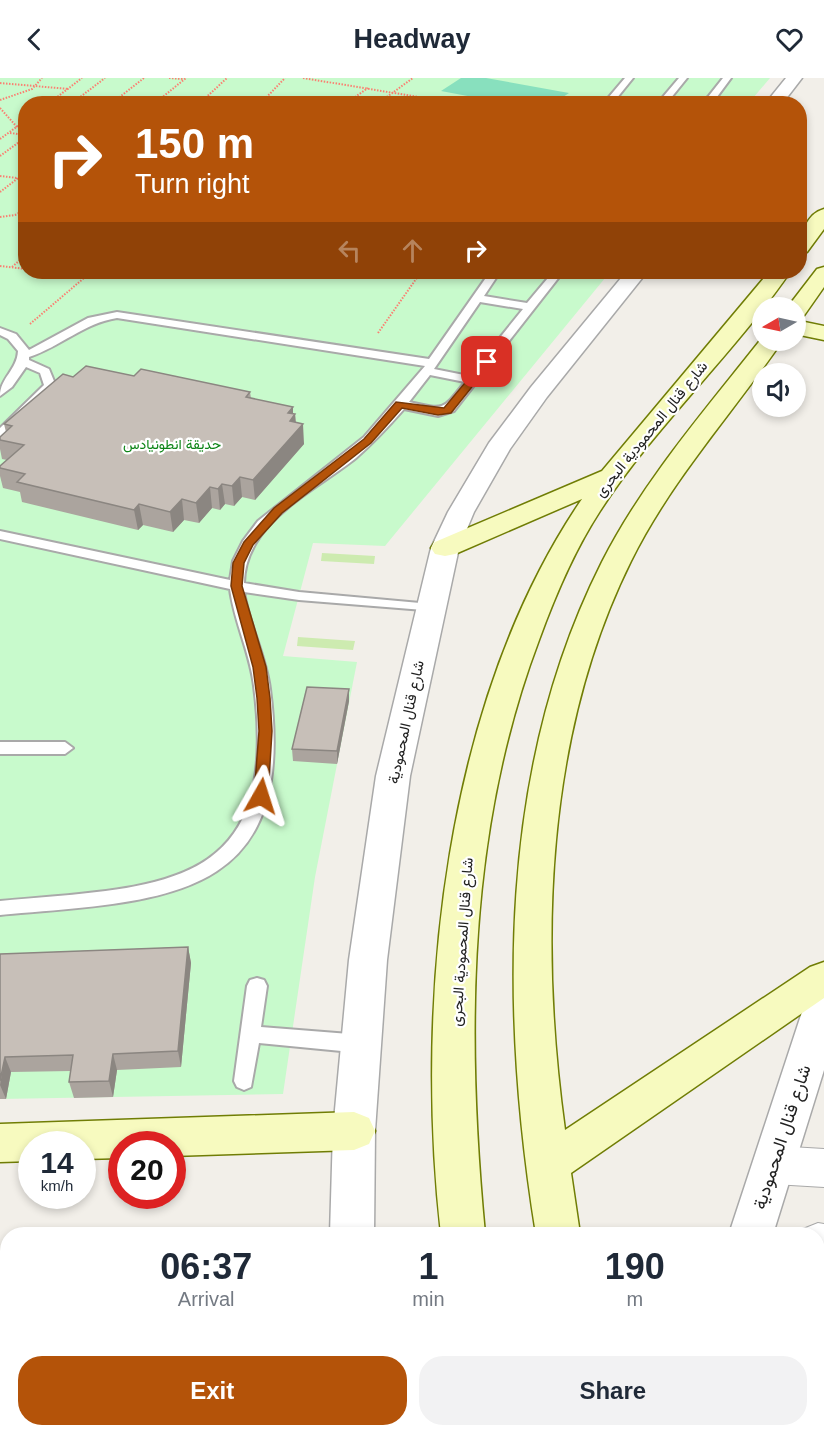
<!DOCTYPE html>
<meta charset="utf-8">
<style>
body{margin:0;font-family:Arial,Vazirmatn,sans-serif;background:#f2f2f3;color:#1f2937;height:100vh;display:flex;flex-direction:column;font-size:22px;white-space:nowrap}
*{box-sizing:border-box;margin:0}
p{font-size:20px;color:#747a83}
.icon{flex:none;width:33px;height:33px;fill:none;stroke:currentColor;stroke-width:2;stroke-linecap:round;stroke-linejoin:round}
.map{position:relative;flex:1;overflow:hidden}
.drawer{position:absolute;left:0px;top:1149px;width:825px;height:210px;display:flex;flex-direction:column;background:#fff;border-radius:24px 24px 0 0;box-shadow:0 3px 9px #0003}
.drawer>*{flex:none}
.hud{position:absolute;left:18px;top:18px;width:789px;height:183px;border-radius:24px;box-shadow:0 3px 9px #0003;background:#b45309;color:#fff;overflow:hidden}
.needle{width:39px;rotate:261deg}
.fabs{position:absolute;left:752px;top:219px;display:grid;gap:12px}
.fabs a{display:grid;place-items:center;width:54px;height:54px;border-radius:50%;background:#fff;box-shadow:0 3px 9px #0003;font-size:30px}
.speed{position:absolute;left:18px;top:1053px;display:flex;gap:12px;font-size:30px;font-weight:700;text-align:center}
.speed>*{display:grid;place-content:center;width:78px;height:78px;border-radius:50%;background:#fff;box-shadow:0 3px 9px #0003;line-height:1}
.speed small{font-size:15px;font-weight:400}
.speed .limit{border:9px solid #d22;background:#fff;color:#111}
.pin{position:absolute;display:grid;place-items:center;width:51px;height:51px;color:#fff;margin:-26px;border-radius:12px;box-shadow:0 3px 9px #0006}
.me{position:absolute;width:66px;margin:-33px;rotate:6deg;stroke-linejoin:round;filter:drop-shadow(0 0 4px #0008)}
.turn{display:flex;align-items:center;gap:21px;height:126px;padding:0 18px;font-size:27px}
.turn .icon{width:78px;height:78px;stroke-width:2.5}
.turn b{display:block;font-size:42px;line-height:51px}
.lanes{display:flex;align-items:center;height:57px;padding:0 18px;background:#0003;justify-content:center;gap:30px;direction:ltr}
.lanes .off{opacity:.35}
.eta{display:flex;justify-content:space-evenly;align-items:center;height:102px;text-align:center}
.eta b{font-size:36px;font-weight:800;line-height:42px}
.action{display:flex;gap:12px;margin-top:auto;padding:12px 18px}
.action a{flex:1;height:69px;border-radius:24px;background:#b45309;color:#fff;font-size:24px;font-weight:800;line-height:69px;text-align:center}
.action a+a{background:#f2f2f3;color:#1f2937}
header{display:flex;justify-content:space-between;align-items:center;height:78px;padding:0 18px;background:#fff;font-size:27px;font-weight:800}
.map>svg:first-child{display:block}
.grass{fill:#cdebb0}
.park{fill:#c8facc}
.pitch{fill:#88e0be}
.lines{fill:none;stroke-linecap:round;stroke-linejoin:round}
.service-casing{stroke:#a9a9a9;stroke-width:4}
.minor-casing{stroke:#a9a9a9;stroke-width:2}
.tertiary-casing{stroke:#a9a9a9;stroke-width:3}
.secondary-casing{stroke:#707d05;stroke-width:3}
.path{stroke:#fa8072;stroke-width:2;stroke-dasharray:1.5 1.5;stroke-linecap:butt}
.service{fill:#fff;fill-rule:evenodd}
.minor{fill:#fff;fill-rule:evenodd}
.tertiary{fill:#fff;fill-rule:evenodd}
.secondary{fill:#f7fabf;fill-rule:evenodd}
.wall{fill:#aba49e}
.shaded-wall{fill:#8b8681}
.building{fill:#c7bfb8;stroke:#8b8681;stroke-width:1.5}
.route{fill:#b45309;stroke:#753606;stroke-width:1.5}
.labels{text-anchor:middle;stroke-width:4.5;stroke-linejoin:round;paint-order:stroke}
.far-park-label{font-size:14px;fill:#0c8416;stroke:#fff}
.street-label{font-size:15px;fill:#222;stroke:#fff}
.near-street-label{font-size:18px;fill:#222;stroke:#fff}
</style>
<header><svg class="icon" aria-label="back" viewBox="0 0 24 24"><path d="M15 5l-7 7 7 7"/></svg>Headway<svg class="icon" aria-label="heart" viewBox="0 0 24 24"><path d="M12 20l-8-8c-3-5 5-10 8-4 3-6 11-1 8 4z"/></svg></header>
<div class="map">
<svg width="824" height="1359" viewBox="0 0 824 1359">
<rect width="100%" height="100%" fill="#f2efe9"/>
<path class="grass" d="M322,475L375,478L374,486L321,483Z
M298,559L355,563L353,572L297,568Z"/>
<path class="park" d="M0,0H770L748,26H26V194H610L385,468L313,465L283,578L357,584L315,799L283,1016L0,1021Z"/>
<path class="pitch" d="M461,0H486L569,15L554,25L510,26L441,13Z"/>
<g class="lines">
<g class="service-casing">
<path id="service" d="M625,0H633L612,26H603Z
M679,0H687L666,26H657Z
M723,0H731L714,23L698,26L708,19Z
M490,194H500L484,218L527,225L553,194H563L454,333L438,338L404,331C389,348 373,365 356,380C315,413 245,444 244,505L299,514L431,526L436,527L438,530L436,533L299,522L244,514C249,547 266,577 270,611C298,825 166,822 0,837V823C161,808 281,815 254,608C250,574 234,544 230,511L0,461V453L230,502L233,483L243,463L258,443L364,359L425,288L117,240C84,245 60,269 29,279V282L49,291L56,308L4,360L0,361V350L44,307L40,295L26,289L12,309L0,318C0,300 17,292 18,273L8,261L0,257V250L16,256L29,272L88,240L117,234L429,281ZM480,224L523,231L469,298L434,291ZM430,297L465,304C442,333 445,332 409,324Z
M0,664H65L73,670L65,676H0Z
M257,900L264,902L267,908L261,949L362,957L369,960L372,966L369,972L362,975L259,965L251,1009L244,1012L237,1009L234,1003L247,908L250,902Z"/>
</g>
<g class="minor-casing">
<path id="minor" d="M774,1068L824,1071V1109L774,1106L759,1100L753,1087L759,1074Z
M818,1145L824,1146V1188L818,1186V1156H801L803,1151Z"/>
</g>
<g class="tertiary-casing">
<path id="tertiary" d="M786,0H802L782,26H765Z
M626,194H647L547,319L510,371L474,434L459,470L410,698L387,882L375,1053L374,1156H330L333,1053L349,882L376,698L431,470L448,434L489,365L531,309Z
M824,912V992L773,1156H729L804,928L810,917Z
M320,1352H370V1359H320Z
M713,1352H763L764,1359H714Z"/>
</g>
<g class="secondary-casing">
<path id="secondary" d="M824,131V151L807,174L800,176C800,159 805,136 824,131Z
M824,189V209L803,239L795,241V230H787L817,191Z
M769,194H790C733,277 655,348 600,433C574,473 555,518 539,562C467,752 466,957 485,1156H441C414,920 445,622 582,421L455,476L445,478L435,476L431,470L435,464L602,393Z
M795,242L824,248V262L795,256Z
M762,260V262H783C732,336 671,402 631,483C545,656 539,864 565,1052L810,889L824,884V920L571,1095L580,1156H536C500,933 498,690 602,484C643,403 706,331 762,260Z
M354,1034L369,1040L375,1053L369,1066L354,1072L172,1078V1066H122V1080L82,1081V1066H32V1083L0,1084V1046Z
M464,1352H514L515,1359H465Z
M568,1352H618L620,1359H570Z"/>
</g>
<path class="path" d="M169,0L183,1
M303,0L461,26
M0,5L69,11
M58,19L116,26
M0,22L32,11L42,0
M112,25L144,0
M48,26L82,0
M71,26L105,0
M154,26L186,0
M199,26L227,0
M260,26L285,0
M345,26L368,10
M377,26L413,0
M0,30L17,49
M10,55L26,57
M0,61L26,42
M0,78L26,59
M0,98L26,101
M0,114L26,94
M0,139L15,137L26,131
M0,188L26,191
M12,189L26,177
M45,194L85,198
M30,246L91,194
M378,255L421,194"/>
<use href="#service" class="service"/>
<use href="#minor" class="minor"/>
<use href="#tertiary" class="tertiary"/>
<use href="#secondary" class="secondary"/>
</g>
<path class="wall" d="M134,298L250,314L251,320L295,336L296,344L304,366L255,422L242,419L234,428L225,426L220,432L212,430L199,445L184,442L173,454L143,447L138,452L22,424L20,414L3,410L0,398V388L7,382L2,381L0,371V359L6,354L4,346L73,299Z
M349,611V623L337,686L293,683L292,671Z
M188,869L191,885L181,989L117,992L113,1019L74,1020L69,1004L71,993L11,994L6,1021H0V876Z"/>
<path class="shaded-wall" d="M293,329V339L295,336L296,353L303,346L304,366L255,422L253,402L288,335Z
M240,399L242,419L234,428L232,408Z
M222,406L225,426L220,432L218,411Z
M210,409L212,430L199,445L196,425Z
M182,421L184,442L173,454L170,434Z
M139,426L143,447L138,452L134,432Z
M349,611V623L337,686V673Z
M188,869L191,885L181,989L178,973Z
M113,976L117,992L113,1019L109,1003Z
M5,979L11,994L6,1021L0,1007Z"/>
<path class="building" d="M86,288L134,298L141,291L250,314L246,319L293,329L288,335L295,336L290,343L303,346L253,402L240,399L232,408L222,406L218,411L210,409L196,425L182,421L170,434L139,426L134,432L17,404L25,396L0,390V388L24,367L0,362V359L12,348L4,346L63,296L73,299Z
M307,609L349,611L337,673L292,671Z
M188,869L178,973L113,976L109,1003L69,1004L73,977L5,979L0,1003V876Z"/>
<path class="route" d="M484,282L492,284L451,335L438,337L402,330L371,365L282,435L253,467L244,485L242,508L266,589L270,620L272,653L268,718L261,724L256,722L254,718L259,653L257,620L253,589L231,508L233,485L244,464L274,430L364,361L396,324L444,330Z"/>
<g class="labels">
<g class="far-park-label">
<text x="172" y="371">حديقة انطونيادس</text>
</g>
<g class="street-label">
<text transform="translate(651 351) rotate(-51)" y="5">شارع قنال المحمودية البحرى</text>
<text transform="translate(406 644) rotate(-78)" y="5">شارع قنال المحمودية</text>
<text transform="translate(462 864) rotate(-86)" y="5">شارع قنال المحمودية البحرى</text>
</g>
<g class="near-street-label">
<text transform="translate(782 1059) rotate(-72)" y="6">شارع قنال المحمودية</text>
</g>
</g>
</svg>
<div class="fabs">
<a><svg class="needle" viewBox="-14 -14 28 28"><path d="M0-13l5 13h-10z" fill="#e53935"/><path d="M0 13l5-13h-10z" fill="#747a83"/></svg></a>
<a><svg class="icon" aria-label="sound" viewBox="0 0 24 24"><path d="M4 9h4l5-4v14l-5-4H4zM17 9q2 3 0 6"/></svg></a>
</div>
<div class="speed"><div>14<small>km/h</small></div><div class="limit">20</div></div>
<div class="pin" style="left:487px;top:284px;background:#d93025"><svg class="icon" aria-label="arrive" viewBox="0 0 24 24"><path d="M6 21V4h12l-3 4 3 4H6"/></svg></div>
<svg class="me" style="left:261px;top:718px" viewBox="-20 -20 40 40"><path d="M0-17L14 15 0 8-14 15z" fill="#b45309" stroke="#fff" stroke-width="4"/></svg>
<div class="hud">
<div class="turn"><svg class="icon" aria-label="right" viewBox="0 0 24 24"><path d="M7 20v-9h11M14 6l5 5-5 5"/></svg><div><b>150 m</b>Turn right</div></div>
<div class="lanes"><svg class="icon off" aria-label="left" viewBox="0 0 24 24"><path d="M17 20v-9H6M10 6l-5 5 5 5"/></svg><svg class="icon off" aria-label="ahead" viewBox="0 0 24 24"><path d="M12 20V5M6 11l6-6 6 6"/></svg><svg class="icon" aria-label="right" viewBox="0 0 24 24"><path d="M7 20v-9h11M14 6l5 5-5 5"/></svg></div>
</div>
<section class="drawer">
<div class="eta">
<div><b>06:37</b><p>Arrival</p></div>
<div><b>1</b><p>min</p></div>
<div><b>190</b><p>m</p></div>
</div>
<div class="action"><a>Exit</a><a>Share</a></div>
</section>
</div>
